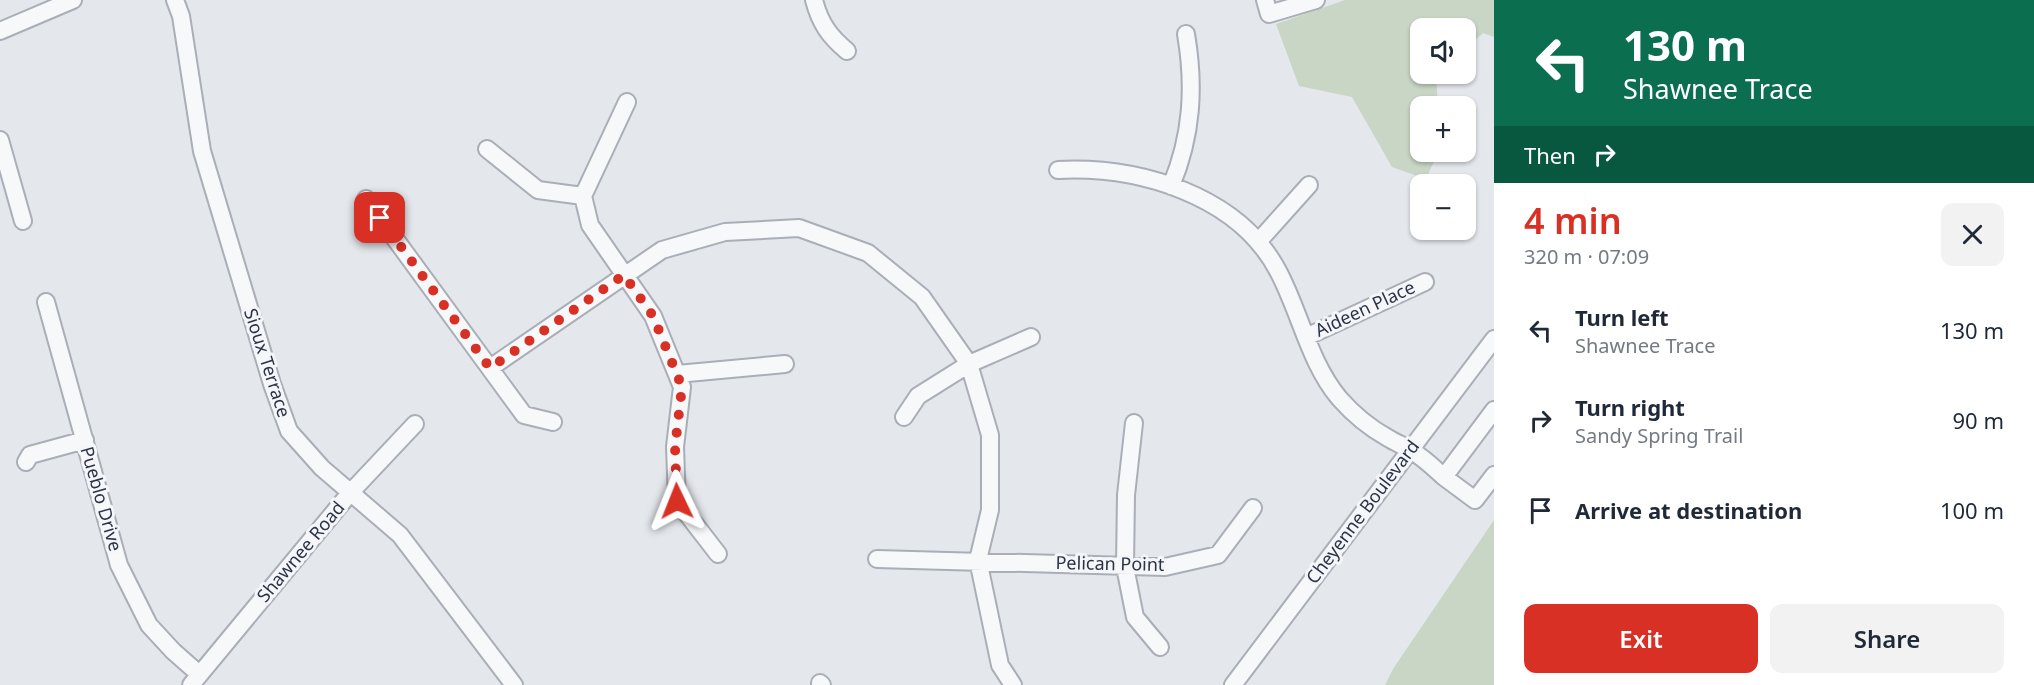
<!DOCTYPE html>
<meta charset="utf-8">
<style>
body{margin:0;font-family:"Noto Sans",sans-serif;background:#f2f2f3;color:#1f2937;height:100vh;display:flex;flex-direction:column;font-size:22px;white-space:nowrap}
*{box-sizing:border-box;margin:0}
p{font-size:20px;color:#747a83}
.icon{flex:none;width:33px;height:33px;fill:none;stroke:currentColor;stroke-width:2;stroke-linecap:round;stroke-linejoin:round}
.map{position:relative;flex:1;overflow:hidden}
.sheet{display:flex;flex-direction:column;background:#fff;width:540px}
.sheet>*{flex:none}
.guide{background:#0b6e4f;color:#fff;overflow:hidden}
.tools{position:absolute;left:1410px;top:18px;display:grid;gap:12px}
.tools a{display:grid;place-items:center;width:66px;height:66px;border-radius:12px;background:#fff;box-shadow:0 2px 4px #0004;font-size:30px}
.pin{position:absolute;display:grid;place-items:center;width:51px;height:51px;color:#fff;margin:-26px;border-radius:12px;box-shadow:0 3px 9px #0006}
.me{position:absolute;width:66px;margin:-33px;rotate:358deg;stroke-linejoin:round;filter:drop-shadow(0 0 4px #0008)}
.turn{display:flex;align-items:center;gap:21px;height:126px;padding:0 30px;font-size:27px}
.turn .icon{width:78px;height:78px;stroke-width:2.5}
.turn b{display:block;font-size:42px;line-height:51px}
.then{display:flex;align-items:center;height:57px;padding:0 30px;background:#0003;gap:12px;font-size:22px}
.round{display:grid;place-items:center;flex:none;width:63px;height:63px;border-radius:12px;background:#f2f2f3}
.overview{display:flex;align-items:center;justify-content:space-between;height:102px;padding:0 30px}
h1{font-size:36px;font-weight:600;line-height:45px;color:#d93025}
.primary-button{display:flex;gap:12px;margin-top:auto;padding:12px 30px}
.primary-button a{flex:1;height:69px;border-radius:12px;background:#d93025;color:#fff;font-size:24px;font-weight:600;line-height:69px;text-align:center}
.primary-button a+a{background:#f2f2f3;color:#1f2937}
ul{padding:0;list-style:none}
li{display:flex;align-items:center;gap:18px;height:90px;padding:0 30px}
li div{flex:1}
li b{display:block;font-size:22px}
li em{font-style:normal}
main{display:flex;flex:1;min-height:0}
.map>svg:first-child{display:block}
.green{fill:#c9d6c5}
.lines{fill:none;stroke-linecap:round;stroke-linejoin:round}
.minor-casing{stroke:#a9aeb7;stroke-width:20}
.minor{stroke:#f7f8fa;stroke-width:16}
.route{stroke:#d93025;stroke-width:10;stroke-dasharray:0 18}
.labels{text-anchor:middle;stroke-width:6;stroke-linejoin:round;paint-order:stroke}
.street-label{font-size:18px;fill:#2b3445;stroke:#f4f6f9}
</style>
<main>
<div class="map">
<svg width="1494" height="685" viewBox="0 0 1494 685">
<rect width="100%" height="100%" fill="#e4e7ec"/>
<path class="green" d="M1345,0H1494V37L1483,33L1466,48V28H1420V74H1436L1438,106H1420V152H1438L1426,179L1392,167L1352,97L1299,86L1276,24Z
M1494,520V685H1385L1393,669Z"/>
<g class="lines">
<g class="minor-casing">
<path id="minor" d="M175,0L181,16L202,151L272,384L289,431L322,468L400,535L514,685
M814,0C820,23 829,36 847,51
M1265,0L1269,14L1316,0
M0,31L73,0
M627,102L583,196L590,225L653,316L682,387L675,447L677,501L718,554
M0,140L23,221
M487,149L538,190L583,196
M1058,170C1139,166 1238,195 1278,271C1300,312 1309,362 1339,398C1353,414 1370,428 1388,438C1396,443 1405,446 1412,451C1424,458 1434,468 1444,477L1494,410
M1171,186C1192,136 1195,87 1186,34
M366,199L524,415L553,422
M1258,242L1309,185
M46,302L119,565L149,625L173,651L199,674
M1306,337L1425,282
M490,368L662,250L725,232L799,228L868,253L922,297L969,364L990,435V510L978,560L1000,665L1013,685
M677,374L785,364
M904,417L918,396L969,364L1031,337
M1134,423L1126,495L1125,567L1135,617L1160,647
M26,462L30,455L85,440
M1444,477L1475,500L1494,475
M877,559L1165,567L1218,555L1253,508
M820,683L822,685
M191,685L350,493L415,424
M1233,685L1494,339"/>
</g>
<use href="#minor" class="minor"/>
</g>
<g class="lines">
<path class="route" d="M380,218L490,368L624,275L653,316L682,387L675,447L677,501"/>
</g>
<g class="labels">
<g class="street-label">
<text transform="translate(1365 309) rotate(-25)" y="6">Aideen Place</text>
<text transform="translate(267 363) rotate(72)" y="6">Sioux Terrace</text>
<text transform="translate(101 499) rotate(74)" y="6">Pueblo Drive</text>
<text transform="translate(1363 512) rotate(-53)" y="6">Cheyenne Boulevard</text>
<text transform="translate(301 552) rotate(-50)" y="6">Shawnee Road</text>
<text transform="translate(1110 564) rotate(1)" y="6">Pelican Point</text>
</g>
</g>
</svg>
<div class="tools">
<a><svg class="icon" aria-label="sound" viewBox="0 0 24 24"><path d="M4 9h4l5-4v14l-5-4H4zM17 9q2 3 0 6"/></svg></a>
<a>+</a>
<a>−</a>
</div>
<div class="pin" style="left:380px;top:218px;background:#d93025"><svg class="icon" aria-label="arrive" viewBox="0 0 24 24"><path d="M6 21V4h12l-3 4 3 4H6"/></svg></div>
<svg class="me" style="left:677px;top:501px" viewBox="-20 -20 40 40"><path d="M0-17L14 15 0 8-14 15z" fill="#d93025" stroke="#fff" stroke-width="4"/></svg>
</div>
<section class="sheet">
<div class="guide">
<div class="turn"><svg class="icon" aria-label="left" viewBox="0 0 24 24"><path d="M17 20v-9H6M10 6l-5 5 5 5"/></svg><div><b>130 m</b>Shawnee Trace</div></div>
<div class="then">Then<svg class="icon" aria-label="right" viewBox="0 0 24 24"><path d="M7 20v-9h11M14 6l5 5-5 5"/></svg></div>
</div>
<div class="overview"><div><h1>4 min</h1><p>320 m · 07:09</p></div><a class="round"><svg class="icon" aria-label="close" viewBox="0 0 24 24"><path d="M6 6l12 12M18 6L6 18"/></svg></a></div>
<ul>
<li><svg class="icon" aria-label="left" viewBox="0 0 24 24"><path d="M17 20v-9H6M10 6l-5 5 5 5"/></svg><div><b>Turn left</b><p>Shawnee Trace</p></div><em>130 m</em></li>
<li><svg class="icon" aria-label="right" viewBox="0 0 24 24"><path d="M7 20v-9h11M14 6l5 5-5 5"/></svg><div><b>Turn right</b><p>Sandy Spring Trail</p></div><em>90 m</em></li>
<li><svg class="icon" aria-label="arrive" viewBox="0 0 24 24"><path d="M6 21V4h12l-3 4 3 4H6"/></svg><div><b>Arrive at destination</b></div><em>100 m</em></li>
</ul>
<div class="primary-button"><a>Exit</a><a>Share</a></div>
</section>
</main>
